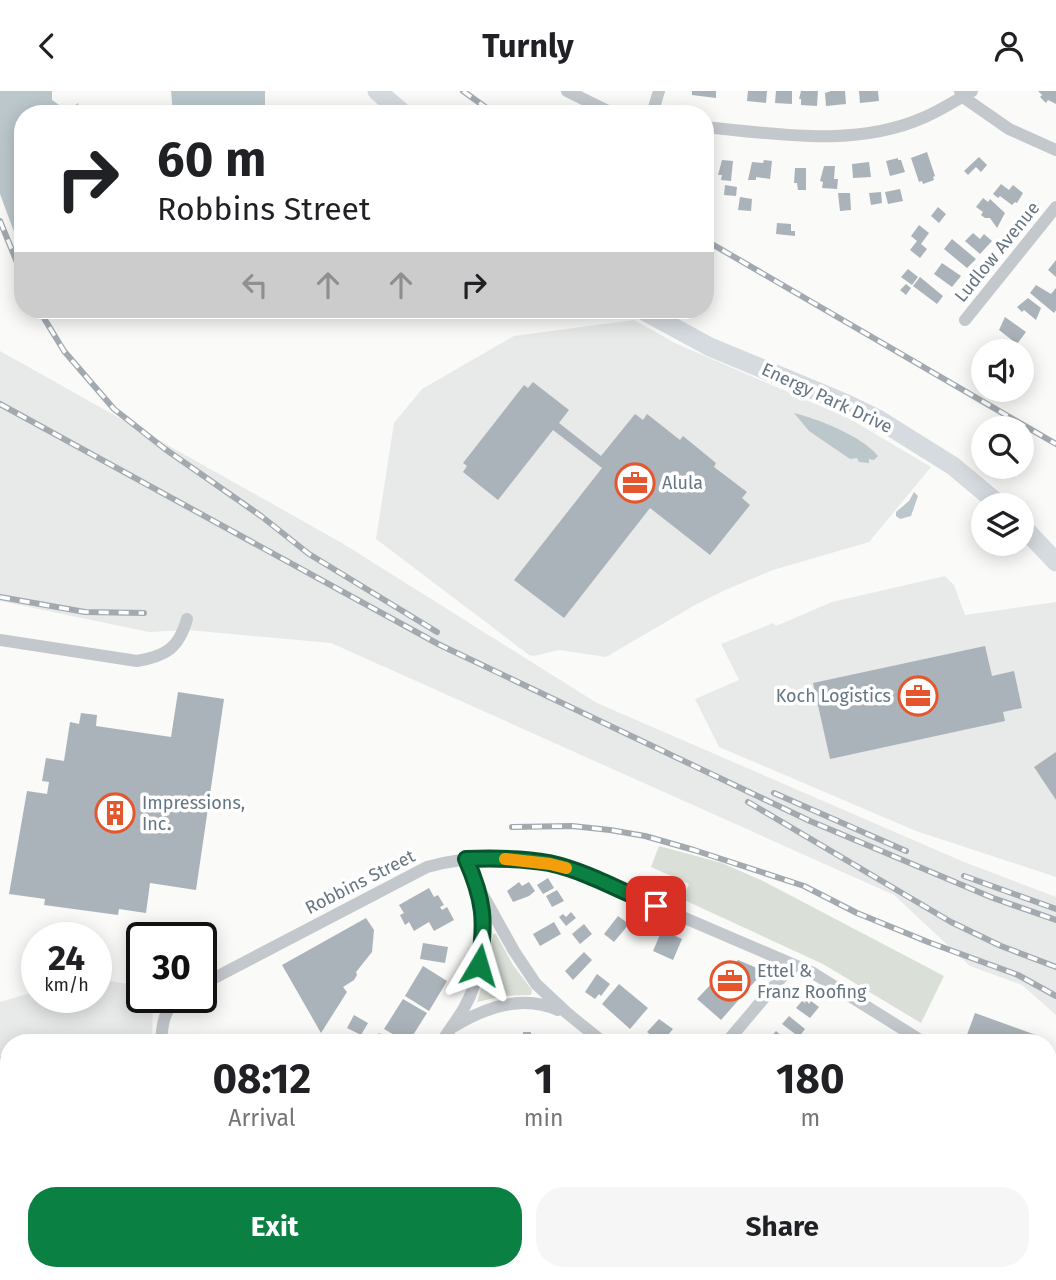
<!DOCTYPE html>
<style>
body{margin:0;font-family:"Fira Sans",sans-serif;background:#f6f6f6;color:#202124;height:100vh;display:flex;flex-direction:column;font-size:26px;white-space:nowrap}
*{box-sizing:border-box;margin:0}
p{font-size:23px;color:#757577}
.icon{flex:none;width:38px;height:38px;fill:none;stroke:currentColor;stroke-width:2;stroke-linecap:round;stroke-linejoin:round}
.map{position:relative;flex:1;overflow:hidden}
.sheet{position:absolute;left:0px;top:943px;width:1057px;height:247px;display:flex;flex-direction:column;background:#fff;border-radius:28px 28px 0 0;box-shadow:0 4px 18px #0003}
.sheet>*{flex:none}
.guide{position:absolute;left:14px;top:14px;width:700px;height:214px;border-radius:28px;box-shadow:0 4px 18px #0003;background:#fff;color:#202124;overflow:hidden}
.fabs{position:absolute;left:971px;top:248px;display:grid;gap:14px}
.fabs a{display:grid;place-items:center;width:63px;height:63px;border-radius:50%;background:#fff;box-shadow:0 4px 18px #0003;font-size:35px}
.speed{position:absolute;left:21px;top:831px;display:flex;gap:14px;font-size:35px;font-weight:700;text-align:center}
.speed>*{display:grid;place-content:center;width:91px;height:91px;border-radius:50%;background:#fff;box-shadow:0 4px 18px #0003;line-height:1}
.speed small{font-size:18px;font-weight:400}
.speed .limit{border:4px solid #111;border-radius:10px;background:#fff;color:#111}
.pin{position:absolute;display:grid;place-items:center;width:60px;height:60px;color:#fff;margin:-30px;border-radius:14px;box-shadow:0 4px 10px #0006}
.me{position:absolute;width:77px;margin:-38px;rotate:7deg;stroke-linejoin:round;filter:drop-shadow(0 0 5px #0008)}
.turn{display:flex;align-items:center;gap:24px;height:147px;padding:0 28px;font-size:32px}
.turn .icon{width:91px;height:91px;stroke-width:2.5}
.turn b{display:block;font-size:49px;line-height:60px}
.lanes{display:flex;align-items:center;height:66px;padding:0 28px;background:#0003;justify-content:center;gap:35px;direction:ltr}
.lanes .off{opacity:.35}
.eta{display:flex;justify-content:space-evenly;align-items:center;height:119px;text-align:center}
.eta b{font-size:42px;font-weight:700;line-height:49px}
.action{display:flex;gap:14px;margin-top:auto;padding:14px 28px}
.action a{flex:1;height:80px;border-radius:28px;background:#0b8043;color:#fff;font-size:28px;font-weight:700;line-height:80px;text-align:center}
.action a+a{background:#f6f6f6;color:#202124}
header{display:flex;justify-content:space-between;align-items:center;height:91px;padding:0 28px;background:#fff;font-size:32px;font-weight:700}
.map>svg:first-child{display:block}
.built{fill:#e8e9e9}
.green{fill:#dadfd7}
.water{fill:#bbc7cb}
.building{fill:#aab3b9}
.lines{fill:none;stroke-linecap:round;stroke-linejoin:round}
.street{stroke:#c3c8cc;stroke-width:12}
.secondary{stroke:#d6dbdf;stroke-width:19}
.rail-casing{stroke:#a2aab0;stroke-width:6}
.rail{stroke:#fff;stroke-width:3.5;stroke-dasharray:10;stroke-linecap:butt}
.route-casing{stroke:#07532c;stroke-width:18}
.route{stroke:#0b8043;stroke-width:12}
.slow{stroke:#f59e0b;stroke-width:12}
.labels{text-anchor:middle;stroke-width:7;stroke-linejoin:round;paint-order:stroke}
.street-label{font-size:18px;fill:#657683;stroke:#fff}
.poi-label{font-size:18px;fill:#657683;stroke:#fff;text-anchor:start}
</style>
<header><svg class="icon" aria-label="back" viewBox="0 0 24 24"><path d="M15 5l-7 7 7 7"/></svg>Turnly<svg class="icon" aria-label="person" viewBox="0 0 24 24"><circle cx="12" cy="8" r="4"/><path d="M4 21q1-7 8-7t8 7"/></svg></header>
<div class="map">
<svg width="1056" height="1189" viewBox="0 0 1056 1189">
<rect width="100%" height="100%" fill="#fafaf8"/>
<path class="built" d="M634,229L675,252L850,328L931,376L869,451L773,479L723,500L695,514L606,566L559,559L534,565L529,564L376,448L394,332L422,298L514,245Z
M0,260L342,452L597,612L964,771L1056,806V924L1022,894L970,875L894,804L331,552L187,539L149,541L0,510Z
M945,485L954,494L965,524L1056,511V786L916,740L719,656L695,608L739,589L721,553L773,532L776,535L832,511Z
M96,888L142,895V906L153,907L152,952H9V1181H142V1189H0V911L37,900V906H96Z
M1056,1120V1189H950L962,1181H1048V1129Z"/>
<path class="green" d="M659,755L722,772L763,790L944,885L921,932L823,873L682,808L689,793L651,776Z
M493,843H496L513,874L532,899L531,904L503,905L477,911L487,878Z
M552,1181H615L617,1189H552Z"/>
<path class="water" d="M0,0H52V9L68,20L78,12L81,23H23V165L0,103Z
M171,0H265V23H173Z
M794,322C818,328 862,345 878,365L874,369L869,368V372L859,371L857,367L850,368L809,340Z
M914,401L918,405L911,425L900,428L896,425V421L909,410Z"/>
<path class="building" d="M692,0H716V7L692,4Z
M748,0H767L766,12L747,10Z
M776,0H792V13L775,12Z
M801,0H818L817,15L801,14V8H799Z
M831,0H845L846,13L826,15L825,2Z
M859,0H878L879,10L860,12Z
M1038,0H1056V13L1048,9L1046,12L1040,6L1042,4Z
M927,61L935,85L933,86L934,89L923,93L922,90L919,91L911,67Z
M979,66L987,74L981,81L976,76L968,84L964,80Z
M898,67V69H901L905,81L890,85L886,70Z
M722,69L733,70L731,90L721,89L722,84H718Z
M764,69L772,70L770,88L756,86V89H748L752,71L763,72Z
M869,71L871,86L853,87L852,73Z
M824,75H835L834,88H838L837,98L822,97L823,91L820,90Z
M795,77H806V99H798L797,92H794Z
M1001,93L1009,99L1013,94L1023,102L1017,112L1015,111L1012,114L1000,105L998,107L993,103Z
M725,94L737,96L736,105L724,104Z
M900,98L903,110L888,113L885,101Z
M881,101L882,112L871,114L869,102Z
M838,102H850L851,119L840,120Z
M740,106L752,108L751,120L738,119Z
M983,107L988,111L990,108L1005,122L997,137L990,127H985L981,124L983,121L976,116Z
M938,116L946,123L939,132L931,125Z
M777,132L791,133V140H795V145L776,143Z
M919,134L929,142L921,153L927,158L920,167L910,159L917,150L911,145Z
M973,142L980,148L984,143L992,150L980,163L965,150Z
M952,148L976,168L967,177L944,158Z
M1056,169V186L1048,179Z
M942,172L961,185L952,196L934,183Z
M908,178L918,186L912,194L901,186Z
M920,186L943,205L937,213L913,195Z
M906,193L911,197L906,204L900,199Z
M1036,194L1051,203L1056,197V219L1054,222L1030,202Z
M1028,207L1041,217L1036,229L1024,219L1022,221L1017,216Z
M1005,226L1026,241L1017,253L999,239Z
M533,291L569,319L559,332L601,365L635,323L643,329L647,323L680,349L683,345L716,372L714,376L747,401L742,407L750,414L710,464L650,417L564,527L514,489L602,377L553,339L498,409L463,381L467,375L463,372L524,294L528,297Z
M985,555L992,585L1014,580L1022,617L1003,621L1005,630L830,668L813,592Z
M178,601L224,608L196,799L150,792L146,822L119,818L118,824L44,814L45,808L9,803L27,700L47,703L49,691L42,690L46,667L64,670L70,631L79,633L81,622L97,624L96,635L171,646Z
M1056,661V709L1034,676Z
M548,787L554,797L543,803L537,794Z
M519,791L522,795L529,791L535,800L529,805L513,811L507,800Z
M429,797L434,806L438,804L444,814L440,816L442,819L447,816L454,829L434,840L429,831L414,840L409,831L405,834L400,824L404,822L399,814Z
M557,799L564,810L552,816L546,805Z
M571,821L576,827L566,835L559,826L563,823L566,826Z
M618,825L629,833L614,851L604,843Z
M366,827L374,839L372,861L356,881L357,884L354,889L343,896L347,901L321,942L282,874Z
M554,831L561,843L540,855L533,843Z
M584,833L592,843L580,853L572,843Z
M662,839L682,848L673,869L653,860Z
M423,852L448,856L445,872L420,868Z
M584,861L592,869L573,889L565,880Z
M738,869L764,880L721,929L697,908L729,874L732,876Z
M423,875L447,890L429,920L405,905Z
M597,883L610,893L601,905L599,903L595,908L585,901Z
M619,893L648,917L630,938L602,913Z
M806,907L809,913L811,910L819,916L810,927L796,917L802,910L806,913L804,910Z
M403,908L427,922L408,952L384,938Z
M975,922L1036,944L1033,952H964Z
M354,924L368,932L361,944L347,937Z
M789,925L805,938L799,946L782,933Z
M659,928L673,938L661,952L647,941Z
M776,940L790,952H775L770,947Z
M523,941H531V945H535V952H523Z
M379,942L396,952H373Z
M856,944L869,952H851Z
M684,945L688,948L690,947L696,952H678Z
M0,965L9,966V1177L0,1175Z
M1056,1126V1150L1048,1145V1130L1052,1131Z
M415,1181H433L432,1188L415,1187Z
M486,1181H507L506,1189H485Z
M657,1181H680V1182L663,1185H658Z
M791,1181H812L806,1189H801Z
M834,1181L843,1189H820L825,1182L830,1186Z
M720,1183L722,1189H711L710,1185Z"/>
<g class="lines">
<path class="street" d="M567,0L614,23
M960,0L963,6L1009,38L1056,59
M652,23L659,0
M705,36C778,43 856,57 925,26C941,19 957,9 972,0
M965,229L1056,116
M0,549L137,570C166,565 179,557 187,528
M466,768L479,797L514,860L536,893L567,922L604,952
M201,894L427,776C475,762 525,766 573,779L813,882L925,952
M453,936C484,917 523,903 558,919
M161,952C162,933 164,917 180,906
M441,952C448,941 456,930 463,919C482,886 488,842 481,805
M726,952L792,874
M1048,1040L1056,1047
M544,1181V1189
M625,1181L626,1189
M868,1181L877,1189
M150,1189V1181
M341,1189V1181"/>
<path class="secondary" d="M377,0L404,23
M642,219L710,256L845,312L878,328L953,375L1001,415
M1022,435L1056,471
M1048,1097L1056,1085
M934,1189L946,1181"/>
<g class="rail-casing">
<path id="rail" d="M463,0L495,23
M0,130L23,186
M705,149L1056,353
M39,219L64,260L114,318L165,358L261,425L309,463L437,541
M0,313L440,554L810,730L993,807L1056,829
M0,506L85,521L144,522
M774,702L906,760
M748,711L951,831L1001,855L1056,876
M512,736L572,735L610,739L645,745L694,759L804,795L857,822L928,851L1018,884L1056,905
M964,785L1056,818"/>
</g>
<use href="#rail" class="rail"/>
</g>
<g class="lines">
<g class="route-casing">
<path id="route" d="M479,874C486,830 484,809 466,768C494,767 522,767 549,772C586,780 621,800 656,815"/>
</g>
<use href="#route" class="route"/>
<path class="slow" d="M505,768L550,773L566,777"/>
</g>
<defs>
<g id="office-ring" transform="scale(2.0125)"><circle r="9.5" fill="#fff" stroke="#e4572e" stroke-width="1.5"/><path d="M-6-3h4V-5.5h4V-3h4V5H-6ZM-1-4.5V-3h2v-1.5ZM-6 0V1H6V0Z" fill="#e4572e"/></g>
<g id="building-ring" transform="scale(2.0125)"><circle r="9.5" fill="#fff" stroke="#e4572e" stroke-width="1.5"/><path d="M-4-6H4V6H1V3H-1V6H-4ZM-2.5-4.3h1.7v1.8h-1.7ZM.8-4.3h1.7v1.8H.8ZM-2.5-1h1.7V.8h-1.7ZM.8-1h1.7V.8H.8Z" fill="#e4572e"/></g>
</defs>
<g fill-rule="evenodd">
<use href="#office-ring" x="635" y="392"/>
<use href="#office-ring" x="918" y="605"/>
<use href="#building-ring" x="115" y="722"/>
<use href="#office-ring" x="730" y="890"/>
</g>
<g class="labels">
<g class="street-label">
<text transform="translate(997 161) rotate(-51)" y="6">Ludlow Avenue</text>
<text transform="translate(827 307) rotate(25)" y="6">Energy Park Drive</text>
<text transform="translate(360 791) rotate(-27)" y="6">Robbins Street</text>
</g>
<g class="poi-label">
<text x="662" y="398">Alula</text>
<text x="891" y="611" text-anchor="end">Koch Logistics</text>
<text x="142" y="718">Impressions,<tspan x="142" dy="21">Inc.</tspan></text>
<text x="757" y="886">Ettel &amp;<tspan x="757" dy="21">Franz Roofing</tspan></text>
</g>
</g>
</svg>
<div class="fabs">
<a><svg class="icon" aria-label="sound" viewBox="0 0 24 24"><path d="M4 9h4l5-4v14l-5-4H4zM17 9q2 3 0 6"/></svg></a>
<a><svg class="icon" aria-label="search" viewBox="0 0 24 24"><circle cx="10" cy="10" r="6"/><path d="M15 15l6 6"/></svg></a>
<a><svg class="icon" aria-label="layers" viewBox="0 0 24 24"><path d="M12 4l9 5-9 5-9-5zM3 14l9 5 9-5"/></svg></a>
</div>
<div class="speed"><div>24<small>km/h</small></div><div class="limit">30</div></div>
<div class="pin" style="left:656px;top:815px;background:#d93025"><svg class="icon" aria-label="arrive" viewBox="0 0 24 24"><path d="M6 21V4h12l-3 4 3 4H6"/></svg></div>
<svg class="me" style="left:479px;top:874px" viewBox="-20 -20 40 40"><path d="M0-17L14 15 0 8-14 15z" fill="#0b8043" stroke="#fff" stroke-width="4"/></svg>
<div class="guide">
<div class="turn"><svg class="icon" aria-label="right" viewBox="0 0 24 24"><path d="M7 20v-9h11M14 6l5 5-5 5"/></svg><div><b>60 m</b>Robbins Street</div></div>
<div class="lanes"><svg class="icon off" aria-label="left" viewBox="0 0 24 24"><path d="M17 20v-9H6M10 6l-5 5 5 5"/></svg><svg class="icon off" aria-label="ahead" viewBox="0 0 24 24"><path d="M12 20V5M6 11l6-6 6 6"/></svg><svg class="icon off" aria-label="ahead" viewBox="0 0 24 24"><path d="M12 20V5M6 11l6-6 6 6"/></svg><svg class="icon" aria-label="right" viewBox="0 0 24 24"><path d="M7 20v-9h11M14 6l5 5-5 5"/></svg></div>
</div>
<section class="sheet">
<div class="eta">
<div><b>08:12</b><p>Arrival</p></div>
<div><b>1</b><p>min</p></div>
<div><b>180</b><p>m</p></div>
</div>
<div class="action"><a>Exit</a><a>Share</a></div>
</section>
</div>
